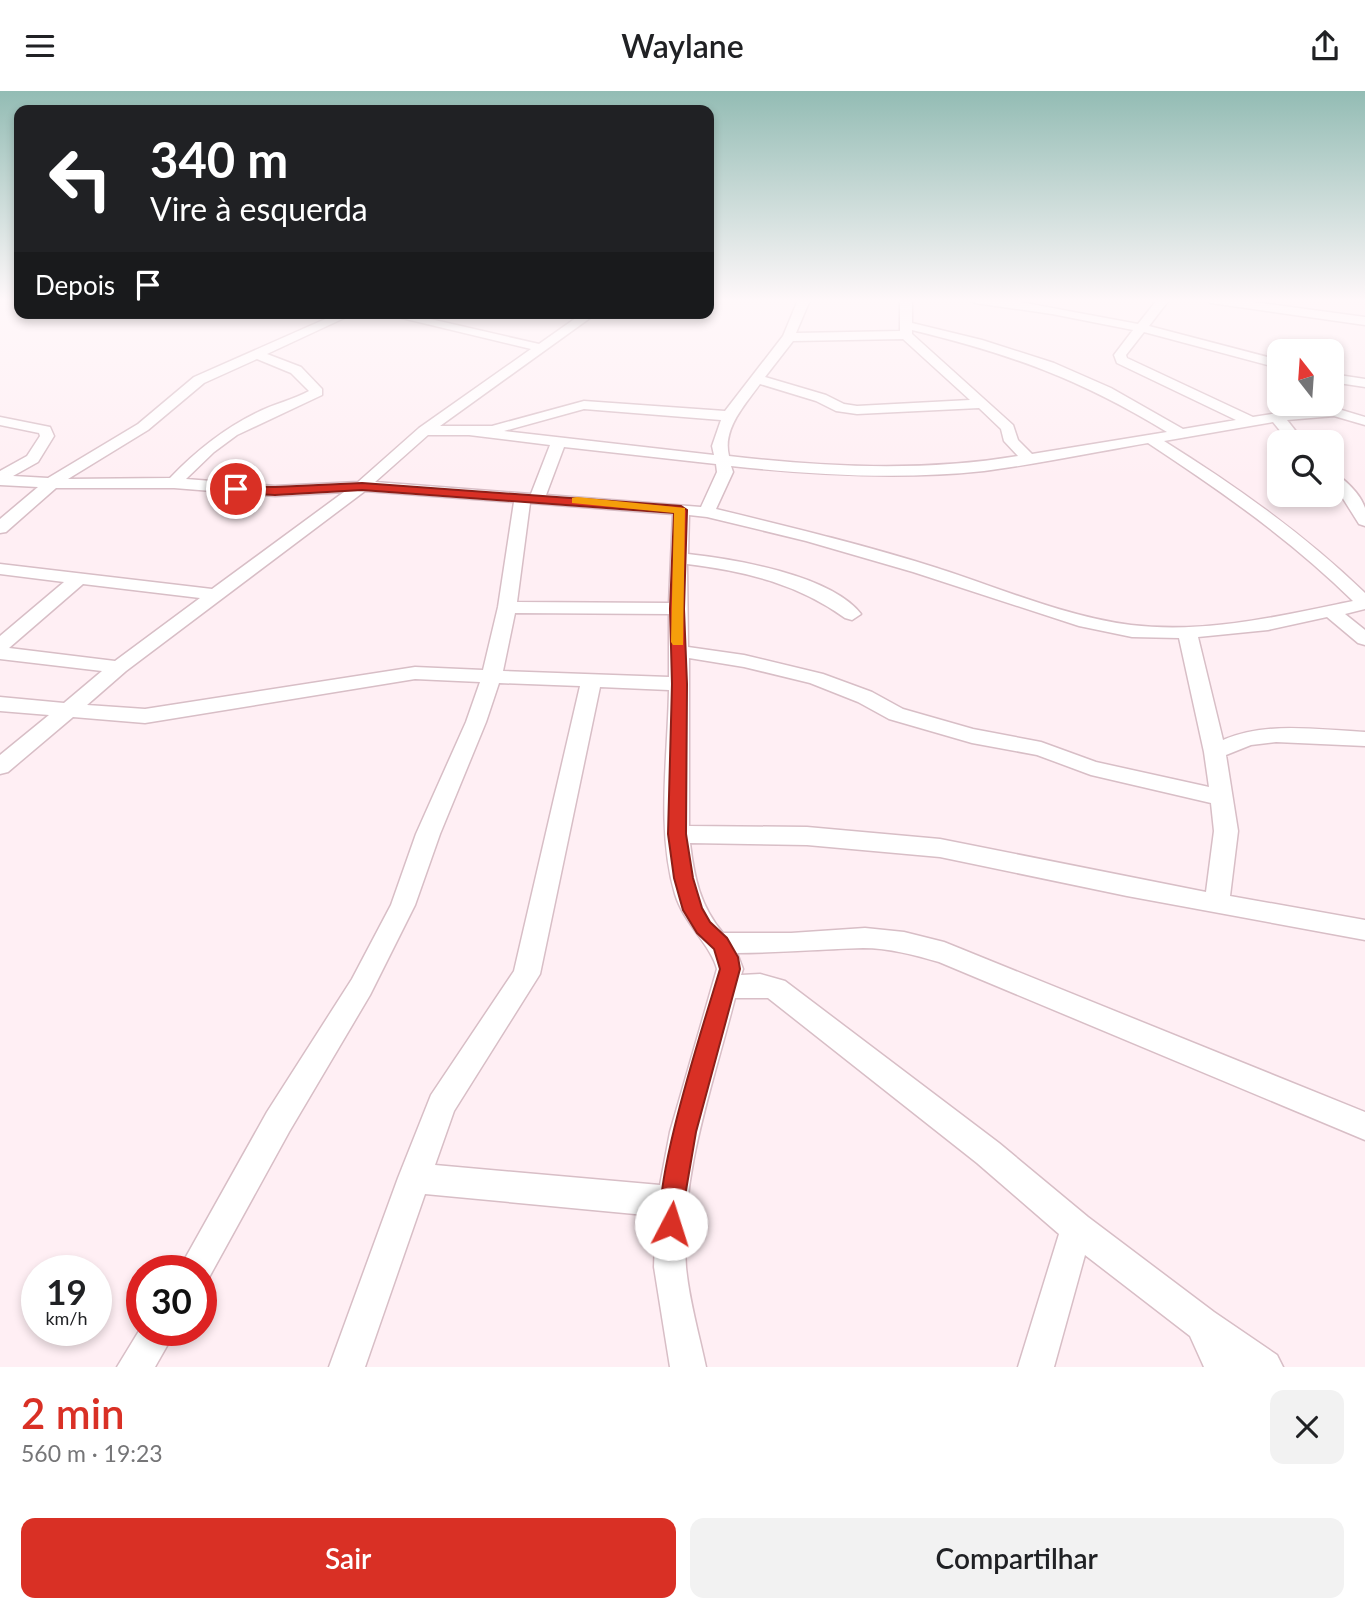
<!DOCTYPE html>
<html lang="pt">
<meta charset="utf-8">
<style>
body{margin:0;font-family:Lato,sans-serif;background:#f2f2f2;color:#202124;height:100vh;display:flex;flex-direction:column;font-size:26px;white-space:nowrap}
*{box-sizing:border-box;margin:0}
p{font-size:23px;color:#757577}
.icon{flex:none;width:38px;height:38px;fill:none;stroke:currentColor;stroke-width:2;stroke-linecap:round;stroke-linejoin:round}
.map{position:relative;height:1276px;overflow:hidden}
.drawer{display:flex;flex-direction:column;background:#fff;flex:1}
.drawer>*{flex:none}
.top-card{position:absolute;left:14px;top:14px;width:700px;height:214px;border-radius:14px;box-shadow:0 4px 10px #0003;background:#202124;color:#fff;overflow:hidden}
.needle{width:46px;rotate:343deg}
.fabs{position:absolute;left:1267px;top:248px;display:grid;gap:14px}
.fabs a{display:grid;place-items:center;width:77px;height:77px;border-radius:14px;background:#fff;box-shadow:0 4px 10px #0003;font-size:35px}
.speed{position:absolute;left:21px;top:1164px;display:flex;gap:14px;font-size:35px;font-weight:700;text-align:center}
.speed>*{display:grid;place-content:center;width:91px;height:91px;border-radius:50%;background:#fff;box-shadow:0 4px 10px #0003;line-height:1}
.speed small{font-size:18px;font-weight:400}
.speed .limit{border:10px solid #d22;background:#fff;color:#111}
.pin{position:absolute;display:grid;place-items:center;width:60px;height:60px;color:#fff;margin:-30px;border:4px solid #fff;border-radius:50%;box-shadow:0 2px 7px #0007}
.me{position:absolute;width:77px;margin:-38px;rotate:5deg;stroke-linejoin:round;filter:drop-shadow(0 0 5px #0008)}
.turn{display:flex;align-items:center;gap:24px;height:147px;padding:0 21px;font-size:32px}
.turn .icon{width:91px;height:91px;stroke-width:2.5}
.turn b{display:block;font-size:49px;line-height:60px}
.then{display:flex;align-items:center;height:66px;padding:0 21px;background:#0003;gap:14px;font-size:26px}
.round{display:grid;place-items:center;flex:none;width:74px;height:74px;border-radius:14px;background:#f2f2f2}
.headline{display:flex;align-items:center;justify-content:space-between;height:119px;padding:0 21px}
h1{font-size:42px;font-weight:600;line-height:52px;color:#d93025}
.cta{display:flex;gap:14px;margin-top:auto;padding:14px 21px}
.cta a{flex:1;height:80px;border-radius:14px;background:#d93025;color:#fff;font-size:28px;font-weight:600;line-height:80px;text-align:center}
.cta a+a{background:#f2f2f2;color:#202124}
header{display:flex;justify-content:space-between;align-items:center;height:91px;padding:0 21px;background:#fff;font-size:32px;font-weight:600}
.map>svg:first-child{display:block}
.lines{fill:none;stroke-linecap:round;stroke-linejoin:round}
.minor-casing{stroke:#d8bec6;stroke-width:3}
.minor{fill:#fff;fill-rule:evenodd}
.route{fill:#d93025;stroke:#8d1f18;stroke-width:2}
.slow{fill:#f59e0b}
</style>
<header><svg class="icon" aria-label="menu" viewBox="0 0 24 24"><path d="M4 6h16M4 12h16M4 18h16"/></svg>Waylane<svg class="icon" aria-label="share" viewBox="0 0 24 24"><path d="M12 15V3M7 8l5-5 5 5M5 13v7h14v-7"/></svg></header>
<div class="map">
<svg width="1365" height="1276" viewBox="0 0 1365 1276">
<rect width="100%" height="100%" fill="#ffeff4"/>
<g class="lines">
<g class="minor-casing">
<path id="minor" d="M798,209H810L796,242L900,240V209H912V232L982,249L1054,272L1111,297L1183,338L1236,329L1117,272L1114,264L1133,239L1052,223L975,212L969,209L1014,210L1138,233L1157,209H1169L1149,235L1279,269V277L1144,241L1126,264L1127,267L1253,326L1311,317H1335L1365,326V334L1334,325L1287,329L1305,352H1290L1273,331L1164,350C1236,395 1304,443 1365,502V518L1345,523L1365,539V554L1358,552L1327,526L1268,539L1198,546L1223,649C1267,630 1318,639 1365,641V655L1276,651L1251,654L1226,664L1238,740L1230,805L1365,829V849L1127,805L940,766L807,754L690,752C694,786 700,815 723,842H791L865,837L904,841L944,851L1365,1021V1049L939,871C914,864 889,857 863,857C821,858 780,862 737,862L743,878L741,884L760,883L785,890L999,1052L1088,1126L1214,1221L1277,1264L1283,1276H1204L1190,1245L1085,1164L1054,1276H1018L1059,1143L977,1072L768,907H735C713,994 679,1085 686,1176C689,1209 699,1243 706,1276H670L654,1176L656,1125L425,1103L365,1276H329L398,1087L431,1004L514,880L580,595L499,592L486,631L440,743L415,814L370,904L289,1041L206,1192L201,1194V1180H178L267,1021L352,888L391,814L416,743L466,631L480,591L415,588L145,632L73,626L8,681L0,683V664L49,624L0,620V606L64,612L102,580L0,568V545L64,491L0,483V473L212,498L344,401L275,405L174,397H56L6,441L0,442V428L38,396L0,394V380L27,365L40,345L39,342L0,334V326L50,336L54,345L38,371L13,385L48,387L138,333L194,286L339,222H355L267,263L301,276L322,298V304L237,344L214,361L186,388L275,395L358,391L419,337L531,258L381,222H404L539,253L583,222H597L440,335H492L584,310L725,320L783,245ZM912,239C1011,263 1080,288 1167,341L1032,363L1018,349L1013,334L912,243ZM903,248L970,309L857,315L844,313L826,304L765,286L793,250ZM257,268L291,282L309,300C292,309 274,313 258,321C223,338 196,360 170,387L68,388L148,339L204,292ZM760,293L816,310L836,320L857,323L979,317L1001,338L1004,350L1018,365C923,381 824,376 729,365C722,338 745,314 760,293ZM584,318L721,329L712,355L714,364L504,340ZM428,344H469L550,354L531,403L375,391ZM1148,352C1221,400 1291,449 1353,510C1281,525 1205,543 1131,534C1067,526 999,497 937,477C865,454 790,436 716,418L733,381L731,375C814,384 901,389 984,380C1039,373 1094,361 1148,352ZM564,356L716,373L717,381L701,416L546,404ZM365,400L514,411L498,516L483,579L415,576L145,618L87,614L126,580ZM530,412L673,423L669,512L517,511ZM689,424L707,426L806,450L913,481L1079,535L1132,546L1179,547L1204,661L1209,696L1096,671L1041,651L973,638L903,618L872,601L823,583L744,564L688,556L687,473C745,480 798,493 845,527L852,529L861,523C831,484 734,468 688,463ZM83,493L200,507L115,570L9,557ZM515,522L669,523V586L503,580ZM689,567L744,576L810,592L858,611L889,628L972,652L1037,664L1091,684L1211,712L1214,740L1206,801L940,748L807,736L689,735ZM600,596L669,599C668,665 656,739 675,803C684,833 711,854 717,878L670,1041L660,1094L435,1074L454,1020L540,883Z
M1205,209H1238L1365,226V234L1211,212Z
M1332,283L1365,288V296L1332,291Z
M1332,382C1344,386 1361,404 1365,417C1365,422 1365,430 1365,435L1359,433L1342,406L1332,396Z
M142,1235V1239H176L155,1276H117Z"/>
</g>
<use href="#minor" class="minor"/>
</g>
<linearGradient id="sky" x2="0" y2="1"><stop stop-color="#93bcb4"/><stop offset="0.54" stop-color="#fff8fa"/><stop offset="1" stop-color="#fff8fa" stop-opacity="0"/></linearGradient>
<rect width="1365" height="388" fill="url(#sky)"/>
<path class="route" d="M362,392L681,415L687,419L684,518L687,593L686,743L693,787L702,817L710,831L727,847L738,866L740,878L696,1041L684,1111V1133L680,1142L671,1145L663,1142C647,1104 706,926 720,878L714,858L697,842L683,819L674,787L668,743L672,593L670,518L674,422L362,399L275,404L236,402L230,398L236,395L275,396Z"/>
<path class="slow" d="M577,406L685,417L683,554H673L671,551L674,422L572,412V407Z"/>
</svg>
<div class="fabs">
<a><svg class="needle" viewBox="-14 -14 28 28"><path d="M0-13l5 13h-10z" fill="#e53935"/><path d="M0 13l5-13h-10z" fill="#757577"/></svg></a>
<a><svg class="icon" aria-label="search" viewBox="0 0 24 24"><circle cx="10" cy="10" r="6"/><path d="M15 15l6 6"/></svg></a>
</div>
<div class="speed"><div>19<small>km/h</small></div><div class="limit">30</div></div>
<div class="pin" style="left:236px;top:398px;background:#d93025"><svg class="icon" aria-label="arrive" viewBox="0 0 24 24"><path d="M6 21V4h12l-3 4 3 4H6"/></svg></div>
<svg class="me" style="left:671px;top:1133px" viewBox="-20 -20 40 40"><circle r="19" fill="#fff"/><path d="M0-13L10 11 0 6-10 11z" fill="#d93025"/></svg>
<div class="top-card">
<div class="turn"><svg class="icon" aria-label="left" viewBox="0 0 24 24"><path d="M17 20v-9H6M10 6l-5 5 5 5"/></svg><div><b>340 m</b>Vire à esquerda</div></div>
<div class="then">Depois<svg class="icon" aria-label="arrive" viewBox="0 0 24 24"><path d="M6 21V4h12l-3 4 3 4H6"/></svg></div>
</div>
</div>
<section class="drawer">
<div class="headline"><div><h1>2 min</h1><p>560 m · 19:23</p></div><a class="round"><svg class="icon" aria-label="close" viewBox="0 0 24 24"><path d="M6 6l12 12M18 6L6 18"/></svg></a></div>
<div class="cta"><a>Sair</a><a>Compartilhar</a></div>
</section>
